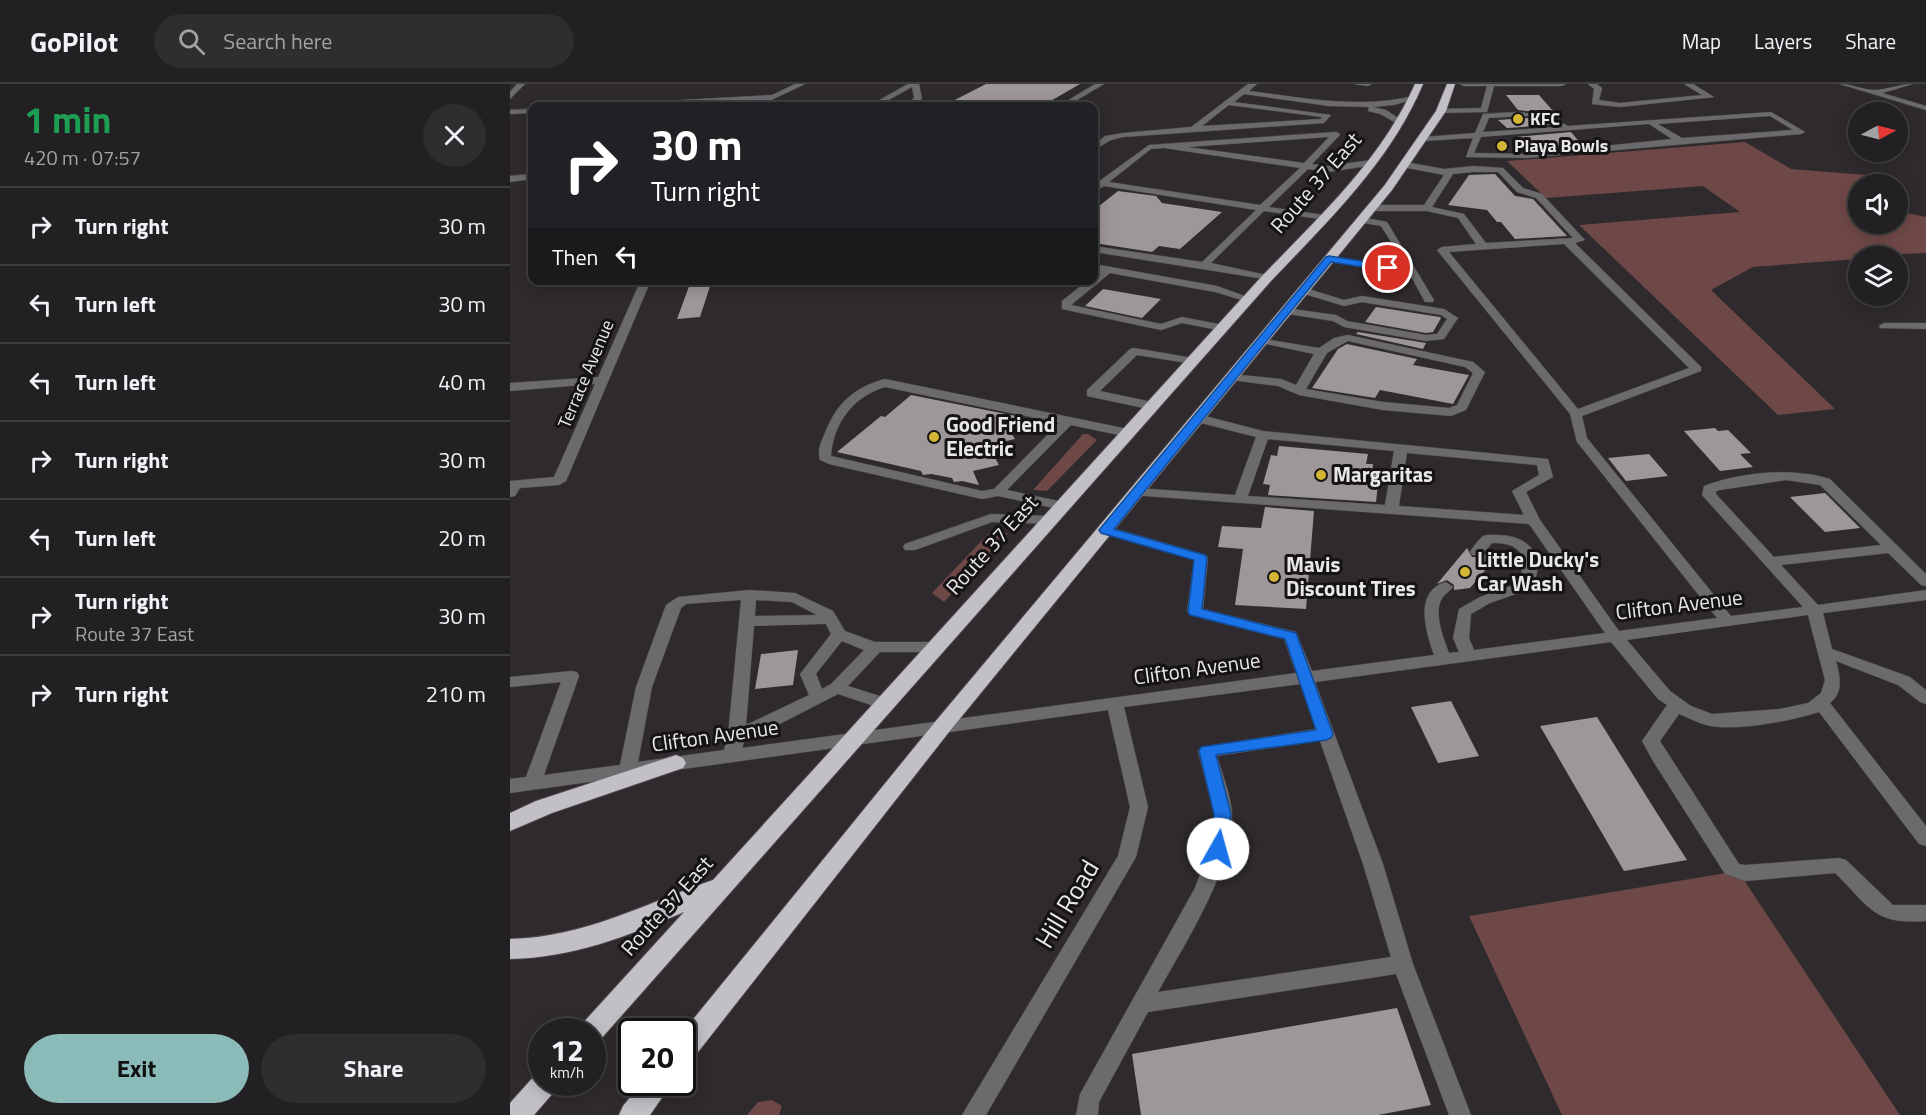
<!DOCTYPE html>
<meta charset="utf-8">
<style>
body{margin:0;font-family:"Titillium Web",sans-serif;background:#2e2d2f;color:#f1f3f6;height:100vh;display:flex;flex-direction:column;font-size:22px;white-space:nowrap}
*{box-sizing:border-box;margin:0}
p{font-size:20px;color:#a2a3a5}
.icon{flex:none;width:33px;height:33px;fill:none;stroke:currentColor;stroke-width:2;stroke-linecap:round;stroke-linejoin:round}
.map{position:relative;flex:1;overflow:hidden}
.details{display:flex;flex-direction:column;background:#222022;width:510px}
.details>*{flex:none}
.hud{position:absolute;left:18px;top:18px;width:570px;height:183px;border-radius:12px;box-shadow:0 3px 15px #0003,0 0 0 2px #3f3e40;background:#202124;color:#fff;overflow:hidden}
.needle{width:39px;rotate:83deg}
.buttons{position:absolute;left:1338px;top:18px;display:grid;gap:12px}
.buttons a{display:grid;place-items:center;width:60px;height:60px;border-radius:50%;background:#222022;box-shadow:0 3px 15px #0003,0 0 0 2px #3f3e40;font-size:30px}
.speed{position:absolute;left:18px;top:934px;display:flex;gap:12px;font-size:30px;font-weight:700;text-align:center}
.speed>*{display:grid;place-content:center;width:78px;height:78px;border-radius:50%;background:#222022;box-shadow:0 3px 15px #0003,0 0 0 2px #3f3e40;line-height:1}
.speed small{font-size:15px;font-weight:400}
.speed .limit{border:3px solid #111;border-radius:9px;background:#fff;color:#111}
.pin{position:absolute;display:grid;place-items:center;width:51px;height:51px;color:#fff;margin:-26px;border:3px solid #fff;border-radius:50%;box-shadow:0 2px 6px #0007}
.me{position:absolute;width:66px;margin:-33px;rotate:7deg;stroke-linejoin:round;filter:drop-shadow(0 0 4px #0008)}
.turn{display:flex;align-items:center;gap:21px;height:126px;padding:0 24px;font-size:27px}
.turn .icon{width:78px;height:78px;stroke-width:2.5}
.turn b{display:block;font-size:42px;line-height:51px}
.then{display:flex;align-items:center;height:57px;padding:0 24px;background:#0003;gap:12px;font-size:22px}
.round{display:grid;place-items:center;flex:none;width:63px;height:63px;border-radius:32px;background:#2e2d2f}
.head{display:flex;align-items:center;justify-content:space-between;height:102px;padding:0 24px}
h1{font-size:36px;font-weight:700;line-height:45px;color:#1e9e55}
.cta{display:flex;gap:12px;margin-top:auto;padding:12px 24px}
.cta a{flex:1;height:69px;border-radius:36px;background:#8bbbb9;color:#111;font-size:24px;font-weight:700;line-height:69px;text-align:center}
.cta a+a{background:#2e2d2f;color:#f1f3f6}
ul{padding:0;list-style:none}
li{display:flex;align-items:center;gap:18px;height:78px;padding:0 24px;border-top:2px solid #3f3e40}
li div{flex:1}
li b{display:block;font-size:22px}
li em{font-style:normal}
header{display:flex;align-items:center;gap:36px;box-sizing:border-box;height:84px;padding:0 30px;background:#222022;border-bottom:2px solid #3f3e40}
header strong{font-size:28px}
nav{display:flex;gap:33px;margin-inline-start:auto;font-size:21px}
.search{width:420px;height:54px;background:#2e2d2f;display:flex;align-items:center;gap:15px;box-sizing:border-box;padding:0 21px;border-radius:33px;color:#a2a3a5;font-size:22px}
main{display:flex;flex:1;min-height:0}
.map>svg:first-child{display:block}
.green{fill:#6e4846}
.building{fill:#9e9799}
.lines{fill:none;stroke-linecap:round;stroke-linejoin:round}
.minor-casing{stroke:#4c484b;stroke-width:1}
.highway-casing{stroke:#4c484b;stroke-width:2}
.minor{fill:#6b6a6c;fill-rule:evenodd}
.highway{fill:#c2bfc5;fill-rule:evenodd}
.route{fill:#1a73e8;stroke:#114b97;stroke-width:1.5}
.poi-dot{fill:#d4b635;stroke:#151315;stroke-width:2}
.labels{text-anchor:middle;stroke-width:6;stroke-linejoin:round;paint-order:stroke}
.far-poi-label{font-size:18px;font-weight:bold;fill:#eae7e9;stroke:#151315;text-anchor:start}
.far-street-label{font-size:18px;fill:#eae7e9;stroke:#151315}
.street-label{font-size:21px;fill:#eae7e9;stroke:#151315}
.poi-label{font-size:21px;font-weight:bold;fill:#eae7e9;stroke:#151315;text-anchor:start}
.near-street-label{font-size:26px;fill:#eae7e9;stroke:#151315}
</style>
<header>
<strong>GoPilot</strong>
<div class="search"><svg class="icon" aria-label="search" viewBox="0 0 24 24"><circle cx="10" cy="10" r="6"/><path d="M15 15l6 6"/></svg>Search here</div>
<nav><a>Map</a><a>Layers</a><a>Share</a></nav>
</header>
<main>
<section class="details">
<div class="head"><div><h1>1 min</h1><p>420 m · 07:57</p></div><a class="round"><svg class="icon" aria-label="close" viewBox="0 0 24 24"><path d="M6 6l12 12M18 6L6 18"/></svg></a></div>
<ul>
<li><svg class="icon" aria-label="right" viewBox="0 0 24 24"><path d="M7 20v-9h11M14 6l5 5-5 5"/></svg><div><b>Turn right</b></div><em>30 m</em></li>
<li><svg class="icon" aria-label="left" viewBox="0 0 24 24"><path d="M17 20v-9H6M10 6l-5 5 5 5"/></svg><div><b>Turn left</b></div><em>30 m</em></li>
<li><svg class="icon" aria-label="left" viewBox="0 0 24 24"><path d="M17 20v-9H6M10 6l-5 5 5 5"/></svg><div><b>Turn left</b></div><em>40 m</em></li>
<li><svg class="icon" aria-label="right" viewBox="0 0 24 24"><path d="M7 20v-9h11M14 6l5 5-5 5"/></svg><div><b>Turn right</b></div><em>30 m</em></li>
<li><svg class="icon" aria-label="left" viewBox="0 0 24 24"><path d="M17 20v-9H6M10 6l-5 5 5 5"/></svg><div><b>Turn left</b></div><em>20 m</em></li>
<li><svg class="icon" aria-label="right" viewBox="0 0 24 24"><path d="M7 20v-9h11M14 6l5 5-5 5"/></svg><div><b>Turn right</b><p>Route 37 East</p></div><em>30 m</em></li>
<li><svg class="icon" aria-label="right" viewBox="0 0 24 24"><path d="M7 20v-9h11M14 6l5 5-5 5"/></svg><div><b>Turn right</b></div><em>210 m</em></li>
</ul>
<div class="cta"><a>Exit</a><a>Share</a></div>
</section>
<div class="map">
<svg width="1416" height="1031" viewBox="0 0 1416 1031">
<rect width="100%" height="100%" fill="#2e2a2d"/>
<path class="green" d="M1235,58L1281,85L1357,91L1351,100H1348L1342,115L1348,117V140H1388V127L1416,133V169L1348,172V175L1243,183L1201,206L1325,325L1268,331L1069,141L1230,128L1193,102L1036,114L997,77Z
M573,350H578L587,356L537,407L523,406Z
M479,449H498L434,518L422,509Z
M1228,787L1390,1031H1052L959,832Z
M262,1016L272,1022L269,1031H237L248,1018Z"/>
<path class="building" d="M476,0H570L532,22H433Z
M996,11H1029L1050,35L1039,30L1008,26Z
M1017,34L1033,37L1040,41L997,44L988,36Z
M1061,48L1072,61L1020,65L1006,53Z
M985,90L1005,112L1023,115L1057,152L1005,155L991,138H987L977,126L938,121L959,91Z
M608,107L646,112L652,119L712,128L670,165L649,162L642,168L584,159V126Z
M202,196L190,233L167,235L181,197Z
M593,205L651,215L632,234L575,222Z
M866,223L930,233L931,234L923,248L916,249L855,238Z
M848,248L916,259L913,265L846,250Z
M837,260L907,275L903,281L959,291L943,320L870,306L865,314L802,304L828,265Z
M401,311L506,332L514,346L501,349L505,355L492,358L496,365L482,368L489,381L463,387L469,401L452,397L444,398L442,394L421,390L413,391L411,387L327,368L371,332L375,333Z
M1205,344L1208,347L1218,346L1241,369L1230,370L1243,383L1210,387L1174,347Z
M769,362L858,370L856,380H863L862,390L869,391L866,418L758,411L760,401L753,400L761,371L767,372Z
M1139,370L1158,392L1116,397L1098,374Z
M1315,409L1350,444L1315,448L1280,413Z
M755,423L804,427L796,525L725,521L733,465L708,463L712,442L751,444Z
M957,464L962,473H972L975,470L982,472L979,476L983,477L960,504L944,506V501L937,496L927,500Z
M288,566L283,601L245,605L251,570Z
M941,617L969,672L928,679L901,623Z
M1087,633L1145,726L1177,776L1114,787L1030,642Z
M887,924L921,1021L868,1031H631L622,970Z"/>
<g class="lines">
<g class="minor-casing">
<path id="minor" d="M7,0H15L0,15V8Z
M285,0H295L253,20L249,18L252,16L130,22H94L98,20L262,11Z
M398,0H409L412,15L403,22H395L404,14L402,3L368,22H359Z
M585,0H594L557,22H549Z
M738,0H747L739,7C795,14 848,25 904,12L908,14L884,21L863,23L876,26L893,37L894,39L890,41L870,30L858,27L859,23L819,22L734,10L724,18L821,31L814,39L613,53L601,56L584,66V61L595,52L613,49L681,43ZM719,21L812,33L811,35L692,42Z
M844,0H862L858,2Z
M950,0H1056L1052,2H984L977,28L928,29L927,27L931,25L971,24L977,2H954Z
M1078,0H1087L1092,4L1089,16L1110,19L1192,11L1174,0H1183L1204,13L1110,23L1082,20L1084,5Z
M1330,0C1342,0 1353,6 1364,6C1377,6 1389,0 1403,0L1372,9L1416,22V26Z
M22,25V29L0,30V26Z
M1008,28L1039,32L1058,42L1261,28L1295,48L1291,50L1016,74L956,73L963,54L913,57L909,55L913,53L965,49L973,30ZM1017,32L1034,35L1048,43L973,48L979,34ZM1260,32L1283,46L1172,54L1148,40ZM1139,40L1162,55L1016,70L964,69L971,53Z
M826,48L830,50L829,52L802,80L818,82L861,76L864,77V81L818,88L798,85L759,123L814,131L817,132V136L754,127L701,179L761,192V196L584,168V162L692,178L746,126L594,102L584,108V101L639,61ZM819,53L794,79L677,63ZM654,64L790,84L750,121L599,98L641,65Z
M895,78L934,85L963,82L993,84L1013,104L1032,110L1075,156L1065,159L1191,283V287L1072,332L1077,354L1221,532L1293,523L1192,411L1194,402C1231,388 1282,383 1320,395L1416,490V502L1411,501L1378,469L1271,481L1308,521L1416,506V516L1313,529L1322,565L1400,593L1416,606V620L1410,618L1388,601L1326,577C1330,592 1334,608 1320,619L1416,742V762L1409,760L1309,628C1279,637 1231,647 1200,642C1190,640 1179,634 1169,630L1150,657L1229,780L1235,781L1329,774L1336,776L1383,821H1416V837C1363,841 1360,823 1325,789L1235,797L1215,790L1143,677L1132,657L1157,621L1148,615L1101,558L805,598L873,780L903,880L961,1031H939L886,890L638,928L589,1018L588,1031H566L570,1010L685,804L699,765L704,730L688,667L691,663L806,645L790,600L614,623L638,723L626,773L476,1031H452L608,772L620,723L598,626L0,709V695L16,693L51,598L0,603V593L61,587L67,588L69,592L34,691L110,681L126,603L156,521L168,513L239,506L285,509L323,527L335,547L365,558H426L434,563L426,568H370L338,602L382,616L384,620L382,624L376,626L328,610L260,645L235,655L232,664L786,589L774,555L680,531L677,528L684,476L591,449L589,446L591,443L596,442L696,471L698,474L693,525L786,548L802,587L924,571C916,549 903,507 936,498L943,503C940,507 936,509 933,513C922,527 934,555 939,569L949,568L943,554L949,525L970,513L1009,499L1013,479L1012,471C1005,460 994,459 982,459L972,471H962L960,468C963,463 967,457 972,453C976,450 980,451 985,451C1019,450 1040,473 1020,505L980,519L961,530L959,554L964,566L1095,549L1019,440L622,411L620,408L627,404L725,411L746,353L683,337V331L687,330L753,347L1038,375L1043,393L1016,408L1030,436L1109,547L1207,534L1067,358L1060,330L927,166L932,163L966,160L948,134L917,127H860L855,124L860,121H914L934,91L892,83V79ZM963,88H988L1007,108L1026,114L1063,154L976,159L954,130L922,123L943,90ZM1054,160L1179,284L1068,325L939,168ZM758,355L884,367L875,421L738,412ZM897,369L1027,381L1029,391L1002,407L1014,431L889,422ZM1276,396L1310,401L1371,461L1264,473L1206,410V407L1210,406ZM231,516L218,651L214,666L128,678L142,603L171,524L176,520ZM246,516L282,518L307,531L245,532ZM1298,531L1315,596L1311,609L1298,619L1270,625L1202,630L1181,622L1160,607L1117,556ZM316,540L321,550L290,590L299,611L236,641L244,542ZM332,557L354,566L321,600L312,605L306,590ZM810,657L853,780L881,873L648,908C673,863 725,782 722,730C721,711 712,690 707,672Z
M22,90V95L0,98V92Z
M851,133L877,138L924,216L923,218H915L890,172L882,186L878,187L816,177L814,175L819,172L875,181L885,164L871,142L848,138L846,136Z
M584,180L707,202L743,215L738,218L705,208L600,189L561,221L651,240L672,233L713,241L718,244L713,247L672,239L651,246L552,225V217L578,196H584V192L590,187L584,186Z
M131,196H141L56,397L49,401L10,404L5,412L0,413V397L44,393L85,300L0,307V299L88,293Z
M792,203L834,216L852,212L934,225L948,234L934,255L916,257L834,243L823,237L771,229V225L775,224L826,231L837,237L916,251L927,250L937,235L931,231L852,218L834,222L788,208V204Z
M1374,239H1416V245L1370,244L1369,242Z
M838,251L963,278L975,288L956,326L941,332L873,326L789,311L768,302L721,296L715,293L721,290L771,295L786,301L804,270L747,258V254L809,264L824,254ZM838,257L955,283L963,289L947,321L939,324L873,318L796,305L817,269Z
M624,264L683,274L689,277L683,280L627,271L590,307L647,319V325L643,326L577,312V306L620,265Z
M375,295L618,345L624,349L618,353L561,341L497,406L558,419L560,422L553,426L488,412L472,415L319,380L310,376C307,367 311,357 315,349C326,320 344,303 375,295ZM375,303L549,339L484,405L472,407L321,372C323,339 344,312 375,303Z
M481,430L540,432L547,436L540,440L482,438L405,466H395L393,463L395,460Z"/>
</g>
<g class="highway-casing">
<path id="highway" d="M905,0H913C880,78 819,136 761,197L90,956L82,959V948H68L72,940L174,828C118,852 62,874 0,875V855C76,853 133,820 203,796L753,191C810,132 871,76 905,0Z
M937,0H945L936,27L882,106L439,648L181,977L172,981V949L425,638L874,102L926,27Z
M166,671L173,674L176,679L173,684L42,729L0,747V729L26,717Z
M32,988V999H48L44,1008L24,1031H0V1019L26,990Z
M132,999H162L140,1031H109L113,1022Z"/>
</g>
<use href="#minor" class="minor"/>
<use href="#highway" class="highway"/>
</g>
<path class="route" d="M819,172L878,181L883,184L878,187L821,178L604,445L695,471L697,474L692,525L786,549L823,650L821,654L816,656L706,671L721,730L717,765L714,770L708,771L702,770L700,765L704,730L689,667L691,663L806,646L775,555L680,531L678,528L684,476L591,449L589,446L816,173Z"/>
<g class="poi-dot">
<circle cx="1008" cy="35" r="6"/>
<circle cx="992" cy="62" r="6"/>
<circle cx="424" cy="353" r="6"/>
<circle cx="811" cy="391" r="6"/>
<circle cx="955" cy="488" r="6"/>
<circle cx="764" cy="493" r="6"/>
</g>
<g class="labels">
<g class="far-poi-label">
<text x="1020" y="41">KFC</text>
<text x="1004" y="68">Playa Bowls</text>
</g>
<g class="far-street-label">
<text transform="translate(76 290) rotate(-67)" y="6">Terrace Avenue</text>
</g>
<g class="street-label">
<text transform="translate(806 99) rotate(-49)" y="7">Route 37 East</text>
<text transform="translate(482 461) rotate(-48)" y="7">Route 37 East</text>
<text transform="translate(1169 521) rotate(-7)" y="7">Clifton Avenue</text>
<text transform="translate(687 585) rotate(-8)" y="7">Clifton Avenue</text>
<text transform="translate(205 652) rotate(-8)" y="7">Clifton Avenue</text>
<text transform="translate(157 822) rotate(-48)" y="7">Route 37 East</text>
</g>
<g class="poi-label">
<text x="436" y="348">Good Friend<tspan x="436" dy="24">Electric</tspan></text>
<text x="823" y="398">Margaritas</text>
<text x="967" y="483">Little Ducky's<tspan x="967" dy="24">Car Wash</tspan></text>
<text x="776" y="488">Mavis<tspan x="776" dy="24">Discount Tires</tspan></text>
</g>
<g class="near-street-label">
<text transform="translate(557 820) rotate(-59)" y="9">Hill Road</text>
</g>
</g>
</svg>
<div class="buttons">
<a><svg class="needle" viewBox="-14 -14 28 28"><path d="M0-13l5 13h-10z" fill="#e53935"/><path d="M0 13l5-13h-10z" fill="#a2a3a5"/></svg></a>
<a><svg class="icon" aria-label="sound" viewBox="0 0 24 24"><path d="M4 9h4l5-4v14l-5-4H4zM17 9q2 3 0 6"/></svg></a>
<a><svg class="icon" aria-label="layers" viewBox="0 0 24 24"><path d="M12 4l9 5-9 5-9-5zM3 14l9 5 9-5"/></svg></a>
</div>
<div class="speed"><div>12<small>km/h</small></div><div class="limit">20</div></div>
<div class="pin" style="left:878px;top:184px;background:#d93025"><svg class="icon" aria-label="arrive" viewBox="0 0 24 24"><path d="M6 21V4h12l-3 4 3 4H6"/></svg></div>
<svg class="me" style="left:708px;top:765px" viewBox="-20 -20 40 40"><circle r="19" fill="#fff"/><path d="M0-13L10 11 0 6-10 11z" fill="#1a73e8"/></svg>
<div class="hud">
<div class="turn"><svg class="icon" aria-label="right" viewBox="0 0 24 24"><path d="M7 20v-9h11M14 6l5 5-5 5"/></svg><div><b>30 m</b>Turn right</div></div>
<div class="then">Then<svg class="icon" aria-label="left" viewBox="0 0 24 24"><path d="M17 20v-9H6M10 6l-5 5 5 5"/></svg></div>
</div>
</div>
</main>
